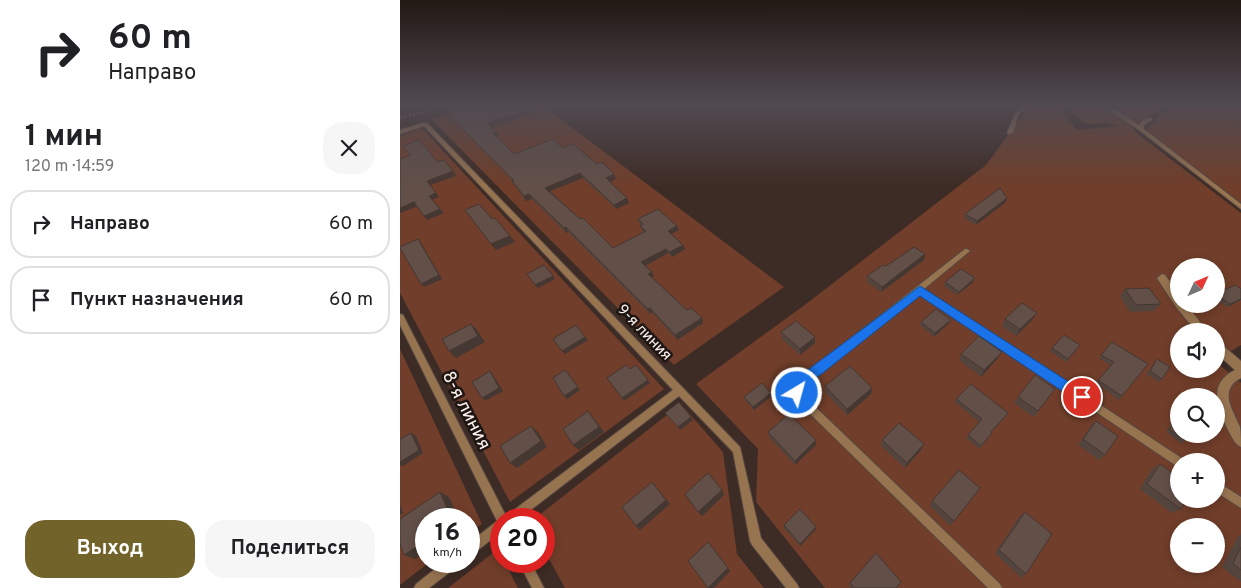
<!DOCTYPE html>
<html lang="ru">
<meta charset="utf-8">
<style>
body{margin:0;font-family:Overpass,sans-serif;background:#f6f6f6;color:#202124;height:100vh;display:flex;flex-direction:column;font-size:19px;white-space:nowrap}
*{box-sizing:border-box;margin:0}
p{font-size:16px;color:#757577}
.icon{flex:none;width:28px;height:28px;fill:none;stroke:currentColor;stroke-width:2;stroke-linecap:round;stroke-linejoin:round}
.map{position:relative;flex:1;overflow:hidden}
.details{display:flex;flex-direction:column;background:#fff;width:400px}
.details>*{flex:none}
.banner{background:#fff;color:#202124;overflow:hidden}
.needle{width:32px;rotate:46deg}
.fabs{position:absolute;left:770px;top:258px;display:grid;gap:10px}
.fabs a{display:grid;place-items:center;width:55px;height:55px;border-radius:50%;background:#fff;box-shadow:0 2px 8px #0003;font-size:25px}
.speed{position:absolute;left:15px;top:508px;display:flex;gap:10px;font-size:25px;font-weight:700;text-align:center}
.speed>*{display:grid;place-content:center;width:65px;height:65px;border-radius:50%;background:#fff;box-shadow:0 2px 8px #0003;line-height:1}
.speed small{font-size:12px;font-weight:400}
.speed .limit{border:8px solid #d22;background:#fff;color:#111}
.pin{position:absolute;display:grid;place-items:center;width:42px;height:42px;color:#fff;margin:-21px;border:2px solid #fff;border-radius:50%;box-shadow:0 1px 5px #0007}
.me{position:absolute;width:55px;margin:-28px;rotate:37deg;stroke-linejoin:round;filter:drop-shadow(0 0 4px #0008)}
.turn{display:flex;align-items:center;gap:18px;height:105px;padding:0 25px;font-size:22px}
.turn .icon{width:65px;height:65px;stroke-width:2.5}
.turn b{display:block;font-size:35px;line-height:42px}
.round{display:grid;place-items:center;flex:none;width:52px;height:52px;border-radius:20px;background:#f6f6f6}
.overview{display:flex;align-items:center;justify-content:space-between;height:85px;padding:0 25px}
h1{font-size:30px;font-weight:700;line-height:38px}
.button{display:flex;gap:10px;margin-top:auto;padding:10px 25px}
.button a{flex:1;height:58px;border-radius:20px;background:#72632b;color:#fff;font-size:20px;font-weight:700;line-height:58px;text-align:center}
.button a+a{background:#f6f6f6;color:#202124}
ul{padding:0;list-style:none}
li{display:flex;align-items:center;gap:15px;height:68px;margin:0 10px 8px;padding:0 15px;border:2px solid #e0e0e0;border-radius:20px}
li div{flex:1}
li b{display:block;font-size:19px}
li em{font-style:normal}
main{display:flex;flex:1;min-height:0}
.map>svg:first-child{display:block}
.green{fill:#703e2a;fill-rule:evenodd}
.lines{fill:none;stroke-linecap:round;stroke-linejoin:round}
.service-casing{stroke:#584741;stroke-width:2}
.minor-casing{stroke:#584741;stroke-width:2}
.path{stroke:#83736e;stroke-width:2.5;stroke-dasharray:2 2.5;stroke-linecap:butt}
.service{fill:#977450;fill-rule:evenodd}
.minor{fill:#977450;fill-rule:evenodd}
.wall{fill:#54443e}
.shaded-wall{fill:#453732}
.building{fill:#624f48;stroke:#453732}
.route{fill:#1a73e8;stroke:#114b97}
.labels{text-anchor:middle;stroke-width:5;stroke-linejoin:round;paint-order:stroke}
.street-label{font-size:15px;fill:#fcf0ec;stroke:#1e1613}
.near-street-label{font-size:18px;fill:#fcf0ec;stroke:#1e1613}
</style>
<main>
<section class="details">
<div class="banner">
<div class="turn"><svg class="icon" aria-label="right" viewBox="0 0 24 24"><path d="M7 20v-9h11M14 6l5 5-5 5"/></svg><div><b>60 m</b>Направо</div></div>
</div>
<div class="overview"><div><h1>1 мин</h1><p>120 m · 14:59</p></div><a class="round"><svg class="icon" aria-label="close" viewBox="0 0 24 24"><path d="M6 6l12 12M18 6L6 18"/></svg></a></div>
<ul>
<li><svg class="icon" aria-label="right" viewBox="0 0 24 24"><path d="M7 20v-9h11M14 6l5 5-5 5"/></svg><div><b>Направо</b></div><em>60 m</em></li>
<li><svg class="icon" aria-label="arrive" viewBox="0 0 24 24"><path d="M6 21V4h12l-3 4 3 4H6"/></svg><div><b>Пункт назначения</b></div><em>60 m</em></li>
</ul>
<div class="button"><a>Выход</a><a>Поделиться</a></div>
</section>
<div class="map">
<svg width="841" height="588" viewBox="0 0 841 588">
<rect width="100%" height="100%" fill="#3d2b25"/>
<path class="green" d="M77,105H142L384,287L274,365L31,119Z
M636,105H657L677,130L717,126C693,117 692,135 670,110L671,105H766L734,125V131L841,213V345L816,361V331H779V369H816V362L841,383V588H425L356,502L358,449L296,384L406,304L586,165L626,111ZM779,266H816V304H779ZM779,396H816V434H779ZM779,461H816V499H779ZM779,526H816V564H779Z
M770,105H841V203L748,132V128Z
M22,128L264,389L110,502L0,293V136Z
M0,349L82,524L69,533V519H26V561H31L0,585Z
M281,404L323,452L337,554L364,588H165L144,550V519H134Z
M98,549L101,555V561H104L118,588H48Z"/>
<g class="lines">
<g class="service-casing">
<path id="service" d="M626,105H631L619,114L613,133L608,134L607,133L615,113Z
M696,105C713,105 726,117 739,125C741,121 747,117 752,118V120L744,125V129L841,204V209L739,130L709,110L696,106Z
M23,123H27L340,447L361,538L397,584L399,588H386L352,545L350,541L333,452L279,396L119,519H101V532L73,554L69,555V543L97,521L0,325V314L3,315L4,317L106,516L273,390L24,126L0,134V130Z
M565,249H567L570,251L524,289L783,459L784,461H779V467L775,465L519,293L409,382L403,389L402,392L405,397L600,584L602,588H588L399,403L393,393L396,384L403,376Z
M816,481L841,497V508L816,492Z
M45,561H61L59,565L29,588H14L16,584Z
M118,561H130L144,588H132Z"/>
</g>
<g class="minor-casing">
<path id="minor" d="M762,274L765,275L779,294V304H786L807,331H796L776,307L757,278Z
M816,342L820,343L841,361V378C818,390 833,410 840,427C841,433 841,441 841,447C834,444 831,435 827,428C817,407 808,383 835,370L816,353Z"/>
</g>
<path class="path" d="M591,105L609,110
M0,109L17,105
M0,118L52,105"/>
<use href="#service" class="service"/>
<use href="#minor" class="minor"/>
</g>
<path class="wall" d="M138,111L91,127L99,136L97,137L114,154L163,148L197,164L216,179L210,182L227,198L229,203L216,209L183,178L150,191L213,248L244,232L242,231L240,226L241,225L240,224L238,219L277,226L279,230L271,234L285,249L272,257L268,253L245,266L252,272L254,276L252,277L287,310L302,318L303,323L277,340L252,312L250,314L168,232L166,233L132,199L126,201L115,186L112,181H113L50,117L47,113Z
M607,198L606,202L576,225L564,218L565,214Z
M524,260L481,292L467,282V276L486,266Z
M545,282H573L557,295L544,286Z
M725,289L761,304L754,311L730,312L720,296Z
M816,293L841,300L827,307L816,300Z
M605,319H633L616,336L602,326Z
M521,322L549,323L534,337L520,325Z
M381,332L415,343L400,355L382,339Z
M712,342L722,396L719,400L696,383L711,366L699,358Z
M652,348L677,349L666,362L650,351Z
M561,354L598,358L581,377L559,360Z
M757,359L762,379L759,382L746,374L754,363Z
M425,386L472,388L471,394L447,415L425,392Z
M655,389L634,417L614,403L618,397Z
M372,396L354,410L345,400L344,397Z
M556,399L608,413L591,432L580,449L566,438L579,422L555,402Z
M779,416L785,440L781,443L766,432L775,419Z
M696,421L705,455L699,460L678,445L690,427Z
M368,432L416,445L395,465L369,437Z
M482,440L521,450L505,468L481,446Z
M760,464L781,509L772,513L740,489L752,469Z
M580,488L550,526L530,506L532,501Z
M625,512L626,574L621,578L595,553L620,516Z
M384,525L416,529L400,546L384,528Z
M841,534V582L822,567L838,536Z
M450,583L496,588H451L449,586Z"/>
<path class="shaded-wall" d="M136,107L138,111L90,128L87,123Z
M96,132L99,136L96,137L93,133Z
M53,171L56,176L30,185L27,181Z
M180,173L183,178L148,192L145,188Z
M214,174L216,179L208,183L206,178Z
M36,193L39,197L32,200L29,196Z
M129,194L132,199L126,201L124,196Z
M227,198L229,203L216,209L214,205Z
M607,198L606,202L576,225L577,221Z
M14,202L18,206L0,213V208Z
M40,209L44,213L27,220L24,216Z
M277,226L279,230L269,235L268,231Z
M166,227L168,232L166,233L164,228Z
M110,236L115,242L96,250L91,244Z
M18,239L21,243L42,279L24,287L21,284Z
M283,245L285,249L272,257L270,252Z
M266,249L268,253L243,267L241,262Z
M525,254L524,260L481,292L482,287Z
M252,272L254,276L250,278L248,274Z
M153,276L155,279L138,288L135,285Z
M575,278L573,282L557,295L559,292Z
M841,299V300L827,307L830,304Z
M250,308L252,312L250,314L248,309Z
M637,313L633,319L616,336L620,329Z
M302,318L303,323L277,340L275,335Z
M551,320L549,323L534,337L535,333Z
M71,324L77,330L85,342L56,358L49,351Z
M185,337L188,340L165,354L162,351Z
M415,337V343L400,355V349Z
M602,352L598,358L581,377L584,370Z
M165,370L180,390L167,399L164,396Z
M90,371L93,375L103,391L85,401L82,398Z
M248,380L250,383L224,401L222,398Z
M472,388L471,394L447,415V409Z
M371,393L372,396L354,410L353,407Z
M188,411L204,432L179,450L173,445Z
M291,417L293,420L280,430L278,427Z
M131,426L138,432L147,447L117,468L110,463Z
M11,433L16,436L23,453L3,466L0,465V462Z
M416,440V445L395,465V461Z
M524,444L521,450L505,468L507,463Z
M252,482L270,504L240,530L236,526Z
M322,490L324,495L302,516L298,512Z
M40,492L49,497L59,519H52Z
M0,504L3,513L0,515Z
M416,527V529L400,546V544Z
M26,540V551L15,559L4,555Z
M328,568L330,571L314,588H308Z"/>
<path class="building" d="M66,105H133L136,107L87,123L96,132L93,133L114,154L153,139L163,148L173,144L197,164L202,162L214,174L206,178L227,198L214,205L180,173L145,188L180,219L183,218L213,248L246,231L240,226L243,224L238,219L258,209L277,226L268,231L283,245L270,252L266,249L241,262L252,272L248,274L287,310L291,308L302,318L275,335L250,308L248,309L166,227L164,228L129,194L124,196L112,181H114L47,113L49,112L48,110Z
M20,140L37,162L44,160L53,171L27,181L36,193L29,196L40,209L24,216L14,202L0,208V159L11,155L3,146Z
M600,188L607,198L577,221L565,214Z
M79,204L92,219L95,218L110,236L91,244L65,210Z
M18,239L39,275L21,284L0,248V247Z
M514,247L525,254L482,287L467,276L483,265L486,266Z
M144,265L153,276L135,285L127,274Z
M561,269L575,278L559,292L545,282Z
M835,285L841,289V299L830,304L816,294Z
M749,288L761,304L736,305L725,289Z
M622,303L637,313L620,329L605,319Z
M536,309L551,320L535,333L521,322Z
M396,321L415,337L400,349L381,332Z
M71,324L78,336L49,351L42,339Z
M176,325L185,337L162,351L153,339Z
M664,335L680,345L668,359L652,348Z
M579,336L602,352L584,370L561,354Z
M712,342L748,364L722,396L698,380L714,362L701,355Z
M757,359L770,367L762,379L750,371Z
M226,365L230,369L236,365L248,380L222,398L207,378Z
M450,366L472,388L447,409L425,386Z
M165,370L178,387L164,396L153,378Z
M90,371L99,388L82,398L72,382Z
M635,375L655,389L638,411L618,397Z
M362,383L371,393L353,407L344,397Z
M571,384L608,413L591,432L592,433L581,446L568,435L582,419L556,399Z
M279,402L291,417L278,427L265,413Z
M188,411L199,427L173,445L163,429Z
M389,414L416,440L395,461L368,432Z
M779,416V434H790L785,440L769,429Z
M696,421L718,436L705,455L683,439Z
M499,423L524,444L507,463L482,440Z
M131,426L141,441L110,463L100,446Z
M11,433L19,450L0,462V439Z
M760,464L779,478V499H786L781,509L747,484Z
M559,470L580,488L554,521L532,501Z
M308,473L322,490L298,512L285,494Z
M252,482L266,500L236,526L222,507Z
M40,492L52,519H26V540L4,555L0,543V519Z
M400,509L416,527L400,544L384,525Z
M625,512L652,534L626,574L599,550Z
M308,542L328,568L308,588L288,561Z
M841,547V570L833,563Z
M476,553L501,582L496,588H455L450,583Z"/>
<linearGradient id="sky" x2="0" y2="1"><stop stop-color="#221814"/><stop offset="0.56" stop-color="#514a51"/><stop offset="1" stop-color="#514a51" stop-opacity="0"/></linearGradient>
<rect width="841" height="187" fill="url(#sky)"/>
<path class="route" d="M520,286L686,393L688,397L686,401L682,403L677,401L520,296L410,383L402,398L397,399L393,398L391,393L401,375Z"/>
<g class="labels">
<g class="street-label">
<text transform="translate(245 332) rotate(46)" y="5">9-я линия</text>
</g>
<g class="near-street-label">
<text transform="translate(67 410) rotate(63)" y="6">8-я линия</text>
</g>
</g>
</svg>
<div class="fabs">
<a><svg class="needle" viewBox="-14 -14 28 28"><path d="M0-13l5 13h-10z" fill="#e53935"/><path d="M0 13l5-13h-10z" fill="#757577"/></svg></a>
<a><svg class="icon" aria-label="sound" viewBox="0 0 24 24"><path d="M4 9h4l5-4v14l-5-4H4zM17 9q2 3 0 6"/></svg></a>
<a><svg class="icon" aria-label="search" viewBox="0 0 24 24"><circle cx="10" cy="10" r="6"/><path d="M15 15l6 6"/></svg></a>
<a>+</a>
<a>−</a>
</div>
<div class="speed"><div>16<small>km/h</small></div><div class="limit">20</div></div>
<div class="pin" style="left:682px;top:397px;background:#d93025"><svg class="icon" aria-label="arrive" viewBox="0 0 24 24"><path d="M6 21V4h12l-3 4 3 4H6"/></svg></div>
<svg class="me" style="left:397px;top:393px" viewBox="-20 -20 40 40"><circle r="17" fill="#1a73e8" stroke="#fff" stroke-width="3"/><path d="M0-11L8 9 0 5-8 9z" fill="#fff"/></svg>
</div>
</main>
